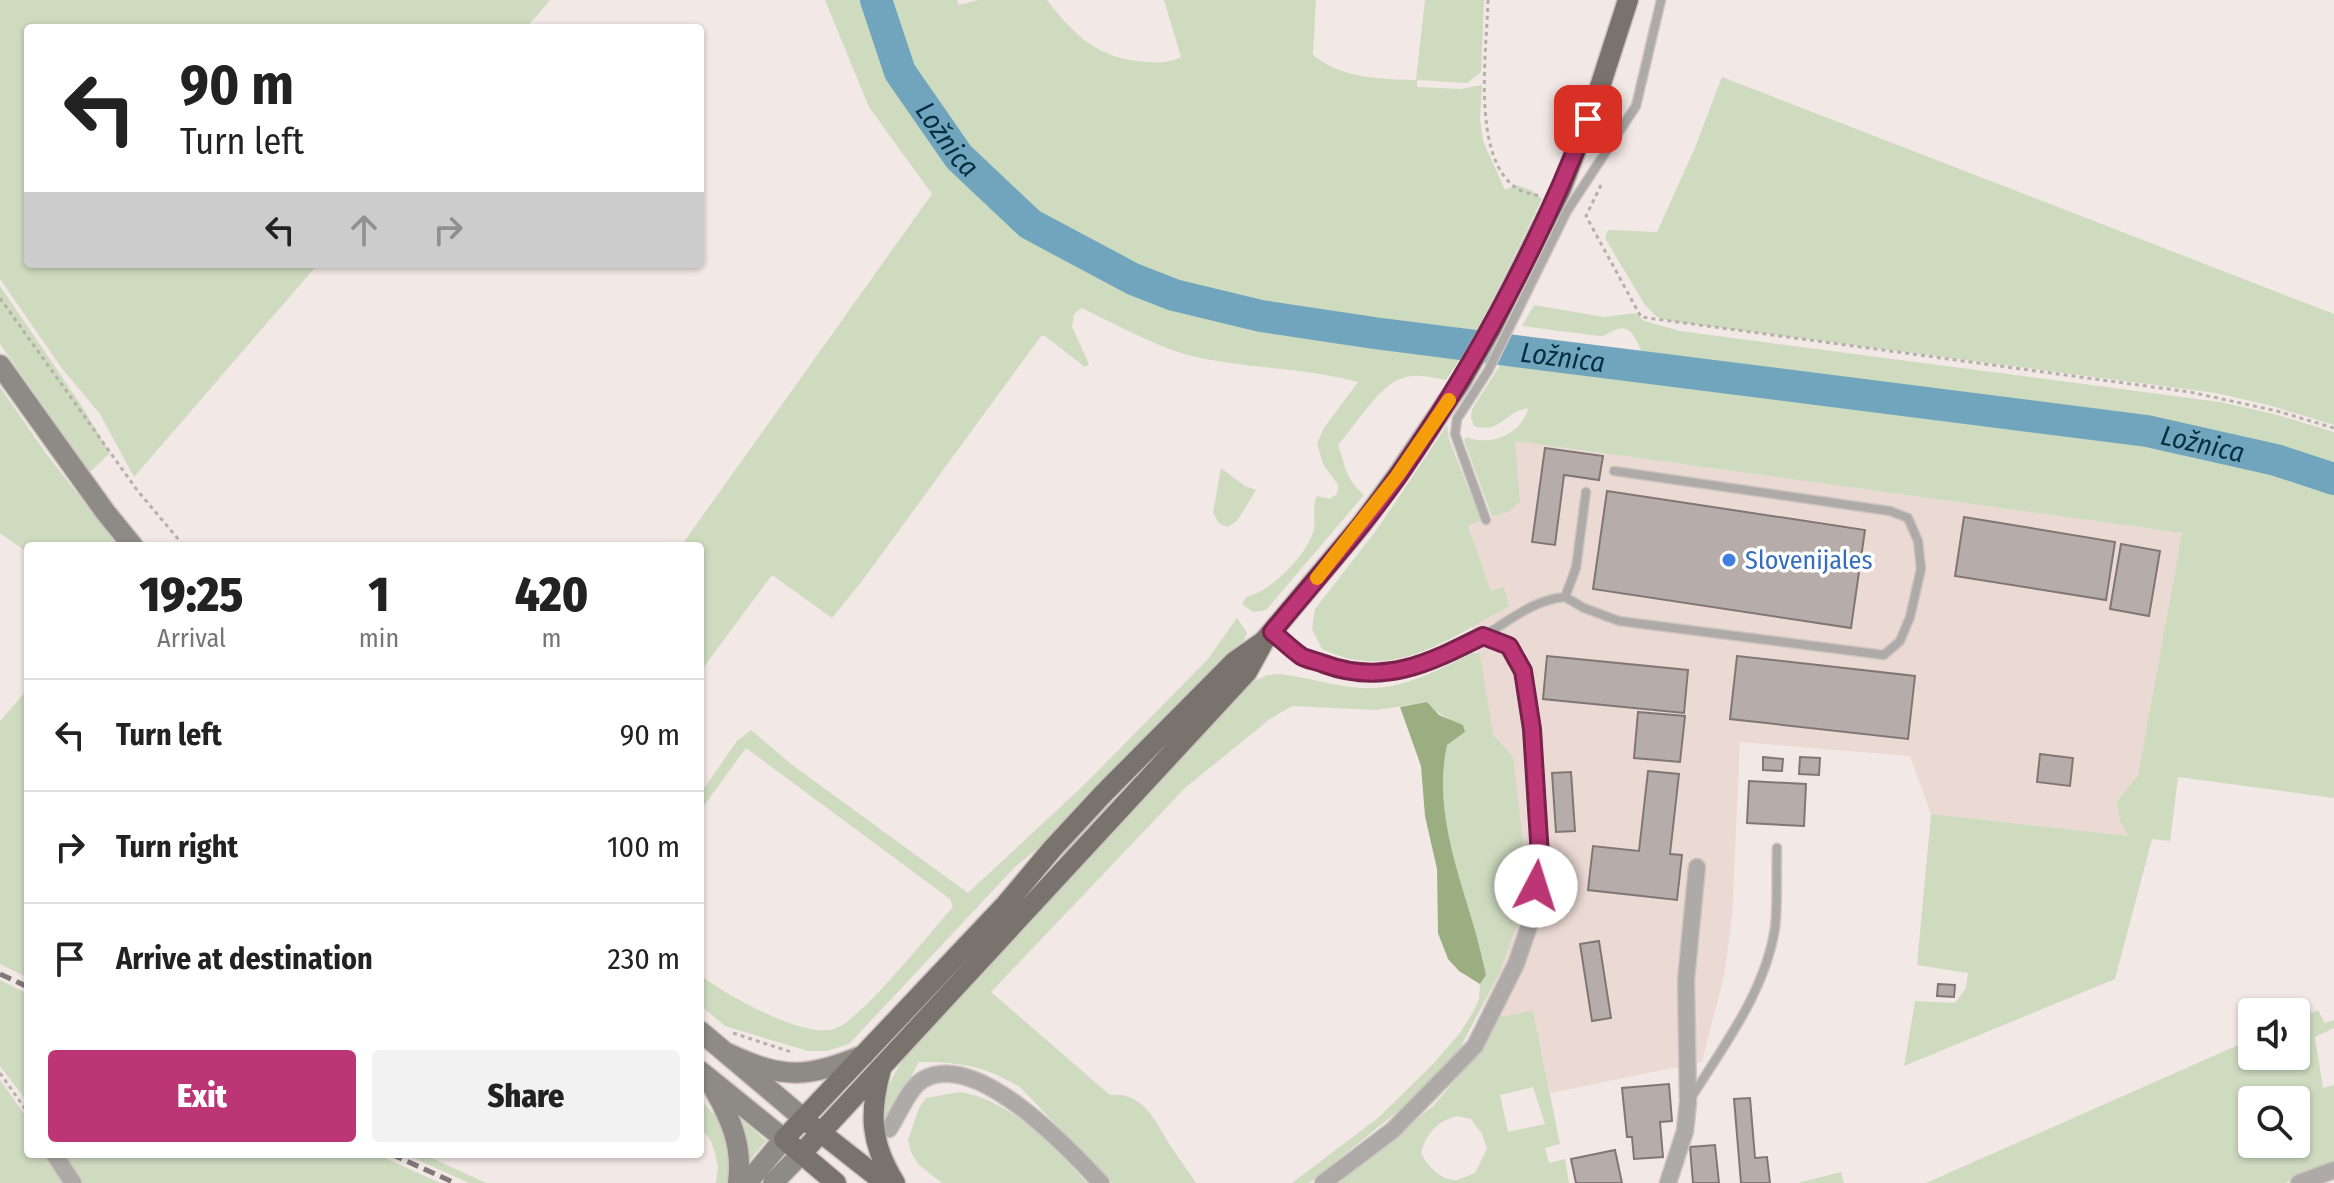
<!DOCTYPE html>
<meta charset="utf-8">
<style>
body{margin:0;font-family:"Fira Sans Condensed",sans-serif;background:#f2f2f2;color:#222;height:100vh;display:flex;flex-direction:column;font-size:30px;white-space:nowrap}
*{box-sizing:border-box;margin:0}
p{font-size:26px;color:#767676}
.icon{flex:none;width:44px;height:44px;fill:none;stroke:currentColor;stroke-width:2;stroke-linecap:round;stroke-linejoin:round}
.map{position:relative;flex:1;overflow:hidden}
.panel{position:absolute;left:24px;top:542px;width:680px;height:616px;display:flex;flex-direction:column;background:#fff;border-radius:8px;box-shadow:0 2px 6px #0004}
.panel>*{flex:none}
.hud{position:absolute;left:24px;top:24px;width:680px;height:244px;border-radius:8px;box-shadow:0 2px 6px #0004;background:#fff;color:#222;overflow:hidden}
.controls{position:absolute;left:2238px;top:998px;display:grid;gap:16px}
.controls a{display:grid;place-items:center;width:72px;height:72px;border-radius:8px;background:#fff;box-shadow:0 2px 6px #0004;font-size:40px}
.pin{position:absolute;display:grid;place-items:center;width:68px;height:68px;color:#fff;margin:-34px;border-radius:16px;box-shadow:0 4px 12px #0006}
.me{position:absolute;width:88px;margin:-44px;rotate:5deg;stroke-linejoin:round;filter:drop-shadow(0 0 6px #0008)}
.turn{display:flex;align-items:center;gap:28px;height:168px;padding:0 24px;font-size:36px}
.turn .icon{width:104px;height:104px;stroke-width:2.5}
.turn b{display:block;font-size:56px;line-height:68px}
.lanes{display:flex;align-items:center;height:76px;padding:0 24px;background:#0003;justify-content:center;gap:40px;direction:ltr}
.lanes .off{opacity:.35}
.eta{display:flex;justify-content:space-evenly;align-items:center;height:136px;text-align:center}
.eta b{font-size:48px;font-weight:800;line-height:56px}
.primary-button{display:flex;gap:16px;margin-top:auto;padding:16px 24px}
.primary-button a{flex:1;height:92px;border-radius:8px;background:#bc3575;color:#fff;font-size:32px;font-weight:800;line-height:92px;text-align:center}
.primary-button a+a{background:#f2f2f2;color:#222}
ul{padding:0;list-style:none}
li{display:flex;align-items:center;gap:24px;height:112px;padding:0 24px;border-top:2px solid #e0e0e0}
li div{flex:1}
li b{display:block;font-size:30px}
li em{font-style:normal}
.map>svg:first-child{display:block}
.built{fill:#ebdad4}
.green{fill:#cedbbf;fill-rule:evenodd}
.forest{fill:#9bae82}
.lines{fill:none;stroke-linecap:round;stroke-linejoin:round}
.river{stroke:#71a5bd;stroke-width:32}
.building{fill:#b6acaa;stroke:#807775;stroke-width:2}
.lane-casing{stroke:#cec5c3;stroke-width:11}
.street-casing{stroke:#cec5c3;stroke-width:19}
.secondary-casing{stroke:#cec5c3;stroke-width:23}
.primary-casing{stroke:#cec5c3;stroke-width:23}
.path{stroke:#b7afac;stroke-width:3;stroke-dasharray:4 4;stroke-linecap:butt}
.lane{stroke:#adaaa7;stroke-width:8}
.street{stroke:#adaaa7;stroke-width:16}
.secondary{stroke:#8e8a86;stroke-width:20}
.primary{stroke:#79736e;stroke-width:20}
.rail{stroke:#807978;stroke-width:5;stroke-dasharray:12 6;stroke-linecap:butt}
.route-casing{stroke:#7a224c;stroke-width:20}
.route{stroke:#bc3575;stroke-width:14}
.slow{stroke:#f59e0b;stroke-width:14}
.shop-dot{fill:#3f7fe0;stroke:#fff;stroke-width:3}
.labels{text-anchor:middle;stroke-width:7;stroke-linejoin:round;paint-order:stroke}
.shop-label{font-size:26px;fill:#366cbe;stroke:#fff;text-anchor:start}
.water-label{font-size:28px;font-style:italic;fill:#003041;stroke:#fff}
</style>
<div class="map">
<svg width="2334" height="1183" viewBox="0 0 2334 1183">
<rect width="100%" height="100%" fill="#f2e8e5"/>
<path class="built" d="M1515,441L2182,533L2138,775L2117,801L2129,836L1931,814L1910,756L1740,742L1732,918L1724,976L1702,1062L1550,1093L1533,1012L1499,1017L1482,1009L1499,974L1513,757L1493,734L1472,626L1508,606L1491,591L1468,526L1508,512Z"/>
<path class="green" d="M0,0H550L526,28H28V264H318L134,477L100,414L61,367L0,279Z
M825,0H866C875,25 882,50 895,73C960,193 1071,275 1200,314C1235,324 1272,328 1308,333C1360,340 1412,347 1463,354L1446,380C1432,377 1417,373 1403,378C1380,384 1354,427 1338,445C1347,469 1344,477 1364,495L1266,610L1253,612L1242,604L1246,597C1271,591 1304,558 1313,533C1317,520 1311,508 1317,496L1330,499L1337,494L1338,485L1323,464L1317,443L1324,428L1358,382C1302,367 1244,369 1188,355C1155,346 1113,323 1082,308L1074,314L1072,327L1089,364L1085,367L1045,336H1041L862,581L832,618L772,575L700,672V546H681L932,194L869,107Z
M887,0H957L959,5L978,0H1047C1075,36 1097,58 1145,62C1159,63 1169,63 1181,57L1164,0H1316L1313,55C1343,79 1380,79 1416,80L1425,0H1484L1481,72L1467,83L1417,80V87L1461,89L1482,85L1480,118L1483,141L1505,190L1516,185L1531,190L1542,199L1474,337L1236,306L1155,283L1091,252L1039,216L1001,182L964,142L914,70Z
M1722,77L2334,314V425L2268,405L2216,393L1670,321L1657,317L1645,305L1605,238L1608,230L1657,232L1694,150Z
M0,286L81,405L110,453L90,472L0,344Z
M1534,305L1604,317L1636,313L1644,321L1680,331L2220,402L2274,414L2334,432V472L2290,457L2189,433L1644,358C1639,348 1634,324 1618,329C1610,331 1608,336 1599,336L1522,326Z
M1506,356L2186,448L2287,473L2334,490V798L2178,777L2170,841L2152,839L2115,979L1904,1066L1915,1001L1955,1003L1966,988L1968,973L1917,965L1931,814L2129,836L2120,821L2117,801L2138,775L2182,533L1515,441L1520,502L1508,512L1492,517L1464,440L1466,437C1490,447 1522,434 1528,408C1504,412 1500,434 1474,426L1471,418L1472,409Z
M0,387L45,452L118,546H28V553L0,533Z
M1447,425L1449,439L1481,521L1468,526L1491,591L1504,587L1509,606C1448,639 1393,683 1322,649L1312,629L1315,609L1378,528Z
M1221,468L1245,486L1256,490L1237,521L1227,527L1219,523L1213,513Z
M1237,618L1247,633L1244,640L1065,826L1014,868L849,1044L827,1051H808L725,1026L700,1005V975C725,994 803,1039 834,1029C860,1022 931,931 953,907L950,899L746,748L700,811V794L737,741L751,730L791,764L968,893L1086,783L1208,659Z
M1472,653H1479L1480,656L1493,734L1513,757L1524,852L1523,892L1520,917L1499,974L1460,1048L1407,1104L1309,1183H1292L1378,1118L1433,1064L1460,1033L1473,1012L1479,999L1480,984L1486,975C1481,942 1467,912 1458,880C1446,838 1438,788 1447,745L1465,732C1451,715 1440,719 1427,702L1377,710L1292,706L1270,719L1186,787L991,992L1110,1095C1144,1091 1155,1121 1170,1145C1178,1158 1188,1170 1196,1183H1112L1021,1088C990,1067 956,1061 919,1062L908,1082L904,1096L887,1117L884,1116C881,1087 903,1059 920,1038L1247,684L1268,675L1280,674C1307,677 1333,686 1360,688C1400,691 1437,671 1472,653Z
M28,689V978L0,964V721Z
M0,980L28,994V1103L0,1066Z
M2318,1010L2325,1023L2334,1020V1028L2315,1037L2323,1088L2334,1085V1162L2285,1183H1926L2252,1039V1056H2296V1019ZM2252,1100H2296V1144H2252Z
M1533,1011L1560,1144L1545,1148L1549,1163L1565,1159L1569,1183H1339L1434,1105L1476,1056L1499,1017ZM1533,1087L1545,1124L1508,1132L1500,1095ZM1457,1116L1471,1119L1482,1134L1487,1149L1475,1173C1469,1175 1462,1179 1456,1180C1441,1181 1427,1165 1421,1153C1426,1134 1437,1121 1457,1116Z
M0,1080L28,1119V1154H50L69,1183H0Z
M960,1092C1011,1100 1053,1147 1087,1183H942L919,1165L911,1152L908,1140L919,1108L926,1098Z
M700,1100C732,1130 731,1141 731,1183H716L718,1168L715,1153L711,1141L700,1127Z
M742,1119L766,1141L748,1162V1146Z
M61,1154H376L440,1183H78Z
M405,1154H423L486,1183H469Z
M1841,1172L1844,1183H1798Z"/>
<path class="forest" d="M1427,702L1439,715L1463,725L1465,732L1447,745C1430,825 1472,900 1486,975L1480,984L1459,971L1448,959L1438,933L1437,869L1425,816L1421,766L1400,707Z"/>
<g class="lines">
<path class="river" id="s1" d="M876,0L900,72L959,157L1030,224L1133,279L1174,295L1261,316L1374,333L2147,431L2276,460L2334,479"/>
</g>
<path class="building" d="M1545,448L1603,456L1599,480L1564,475L1555,545L1532,542Z
M1607,491L1865,530L1851,628L1593,589Z
M1964,517L2115,542L2106,600L1955,576Z
M2121,544L2160,551L2149,616L2110,609Z
M1547,656L1688,670L1684,713L1543,699Z
M1737,656L1915,676L1908,739L1730,719Z
M1638,712L1685,716L1680,762L1634,758Z
M2040,754L2073,758L2070,786L2037,782Z
M1763,757L1783,759L1782,771L1763,770Z
M1800,757L1820,758L1819,775L1799,774Z
M1648,771L1679,774L1670,854L1682,855L1677,900L1588,890L1593,846L1639,851Z
M1571,772L1575,831L1556,832L1552,773Z
M1749,781L1806,784L1804,826L1747,823Z
M1599,941L1611,1018L1592,1021L1580,944Z
M1938,984L1955,985L1954,997L1937,996Z
M1669,1084L1672,1121L1660,1122L1663,1157L1634,1159L1632,1137H1627L1622,1088Z
M1750,1098L1755,1158L1767,1157L1770,1183H1741L1734,1099Z
M1715,1145L1719,1183H1693L1690,1147Z
M1615,1150L1622,1183H1576L1571,1159Z"/>
<g class="lines">
<g class="lane-casing">
<path id="lane" d="M1486,520L1455,434L1457,419L1488,371L1567,211L1636,106L1661,0
M1565,597L1576,568L1586,492
M1273,632C1282,640 1291,650 1301,656C1308,660 1317,662 1325,664C1381,684 1432,665 1483,636C1510,621 1532,600 1565,597L1584,608L1619,621L1884,655L1900,641L1910,617L1921,569L1918,541L1908,518L1890,511L1614,471
M1691,1098C1724,1045 1765,992 1775,928C1778,902 1776,874 1777,848"/>
</g>
<g class="street-casing">
<path id="street" d="M889,1129C899,1114 909,1087 924,1079C978,1050 1069,1149 1101,1183
M54,1154L73,1183
M1323,1183L1393,1130L1475,1046L1516,964L1533,915L1540,856L1532,729L1523,671L1509,646L1483,636
M1668,1183L1685,1131L1688,1102L1686,980L1697,867
M2299,1183L2334,1170"/>
</g>
<g class="secondary-casing">
<path id="secondary" d="M0,365L106,513L133,546
M700,1031L804,1119
M727,1053C785,1080 806,1078 864,1055
M700,1071L784,1139L747,1183
M713,1087C731,1119 743,1146 738,1183
M773,1183L801,1154"/>
</g>
<g class="primary-casing">
<path id="primary" d="M881,1069C869,1113 870,1143 895,1183
M810,1124L885,1183
M801,1154L1247,672L1264,641
M836,1183L784,1139L1006,904L1053,848L1103,794L1234,662L1264,641L1361,525L1397,476L1460,383L1491,329L1561,189L1597,96L1628,0"/>
</g>
<path class="path" d="M1488,0C1487,49 1471,155 1515,187C1521,192 1532,194 1539,196
M1601,185L1586,216L1641,317L2190,392L2277,411L2334,428
M0,298L137,490L184,546
M733,1033L791,1052
M0,1073L28,1113"/>
<use href="#lane" class="lane"/>
<use href="#street" class="street"/>
<use href="#secondary" class="secondary"/>
<use href="#primary" class="primary"/>
<path class="rail" d="M0,974L28,987
M391,1154L455,1183"/>
</g>
<g class="lines">
<g class="route-casing">
<path id="route" d="M1536,886L1540,856L1532,729L1523,671L1509,646L1483,636C1429,663 1384,686 1324,664C1317,661 1308,660 1301,656C1291,649 1281,639 1272,632C1315,580 1360,530 1399,475C1476,363 1539,245 1588,119"/>
</g>
<use href="#route" class="route"/>
<path class="slow" d="M1317,578L1397,476L1449,400"/>
</g>
<circle class="shop-dot" cx="1729" cy="560" r="8"/>
<g class="labels">
<g class="shop-label">
<text x="1745" y="569">Slovenijales</text>
</g>
<g class="water-label">
<text dy="10" stroke="none"><textPath href="#s1" startOffset="158">Ložnica</textPath></text>
<text dy="10" stroke="none"><textPath href="#s1" startOffset="832">Ložnica</textPath></text>
<text dy="10" stroke="none"><textPath href="#s1" startOffset="1478">Ložnica</textPath></text>
</g>
</g>
</svg>
<div class="controls">
<a><svg class="icon" aria-label="sound" viewBox="0 0 24 24"><path d="M4 9h4l5-4v14l-5-4H4zM17 9q2 3 0 6"/></svg></a>
<a><svg class="icon" aria-label="search" viewBox="0 0 24 24"><circle cx="10" cy="10" r="6"/><path d="M15 15l6 6"/></svg></a>
</div>
<div class="pin" style="left:1588px;top:119px;background:#d93025"><svg class="icon" aria-label="arrive" viewBox="0 0 24 24"><path d="M6 21V4h12l-3 4 3 4H6"/></svg></div>
<svg class="me" style="left:1536px;top:886px" viewBox="-20 -20 40 40"><circle r="19" fill="#fff"/><path d="M0-13L10 11 0 6-10 11z" fill="#bc3575"/></svg>
<div class="hud">
<div class="turn"><svg class="icon" aria-label="left" viewBox="0 0 24 24"><path d="M17 20v-9H6M10 6l-5 5 5 5"/></svg><div><b>90 m</b>Turn left</div></div>
<div class="lanes"><svg class="icon" aria-label="left" viewBox="0 0 24 24"><path d="M17 20v-9H6M10 6l-5 5 5 5"/></svg><svg class="icon off" aria-label="ahead" viewBox="0 0 24 24"><path d="M12 20V5M6 11l6-6 6 6"/></svg><svg class="icon off" aria-label="right" viewBox="0 0 24 24"><path d="M7 20v-9h11M14 6l5 5-5 5"/></svg></div>
</div>
<section class="panel">
<div class="eta">
<div><b>19:25</b><p>Arrival</p></div>
<div><b>1</b><p>min</p></div>
<div><b>420</b><p>m</p></div>
</div>
<ul>
<li><svg class="icon" aria-label="left" viewBox="0 0 24 24"><path d="M17 20v-9H6M10 6l-5 5 5 5"/></svg><div><b>Turn left</b></div><em>90 m</em></li>
<li><svg class="icon" aria-label="right" viewBox="0 0 24 24"><path d="M7 20v-9h11M14 6l5 5-5 5"/></svg><div><b>Turn right</b></div><em>100 m</em></li>
<li><svg class="icon" aria-label="arrive" viewBox="0 0 24 24"><path d="M6 21V4h12l-3 4 3 4H6"/></svg><div><b>Arrive at destination</b></div><em>230 m</em></li>
</ul>
<div class="primary-button"><a>Exit</a><a>Share</a></div>
</section>
</div>
